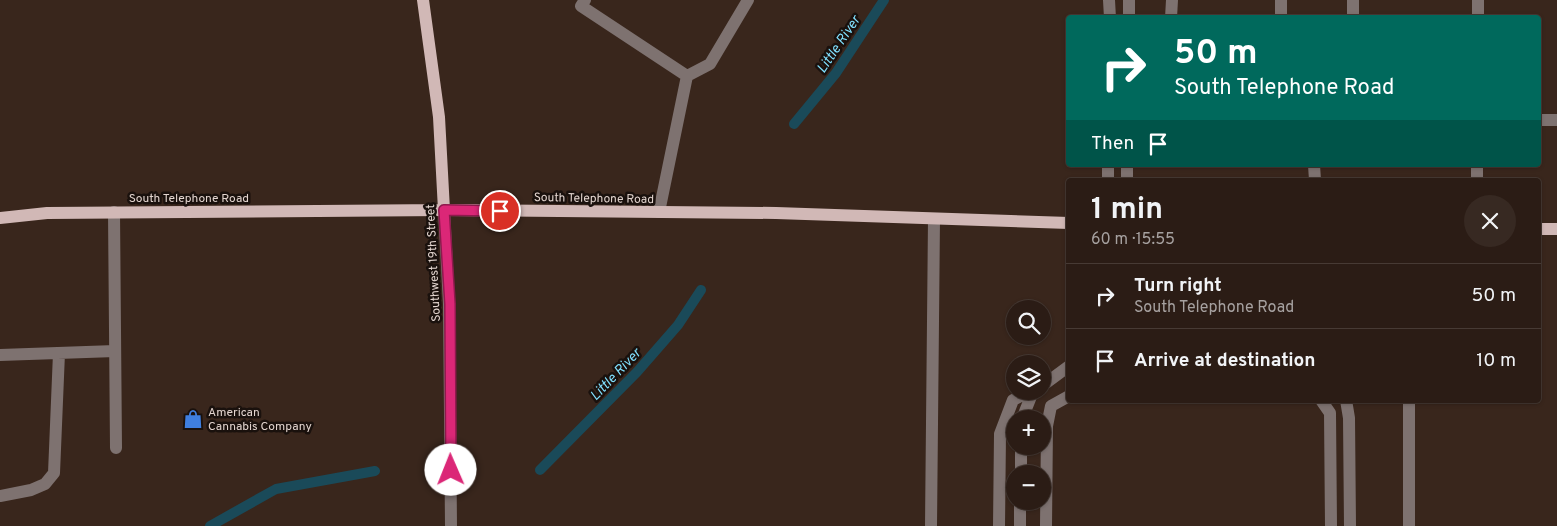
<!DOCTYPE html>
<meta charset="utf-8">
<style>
body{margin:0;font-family:Overpass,sans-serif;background:#372922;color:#f1f3f6;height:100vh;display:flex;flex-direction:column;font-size:19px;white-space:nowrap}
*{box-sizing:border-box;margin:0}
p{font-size:16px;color:#a6a1a0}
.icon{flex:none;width:28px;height:28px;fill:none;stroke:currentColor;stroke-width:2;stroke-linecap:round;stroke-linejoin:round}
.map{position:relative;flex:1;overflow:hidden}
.side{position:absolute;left:1066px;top:178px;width:475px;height:225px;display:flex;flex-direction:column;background:#2b1c15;border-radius:5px;box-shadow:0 1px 4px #0004,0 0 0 1px #473a34}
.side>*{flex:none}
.top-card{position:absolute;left:1066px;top:15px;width:475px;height:152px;border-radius:5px;box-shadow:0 1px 4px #0004,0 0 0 1px #473a34;background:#00695c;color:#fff;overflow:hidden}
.buttons{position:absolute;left:1006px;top:300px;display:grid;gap:10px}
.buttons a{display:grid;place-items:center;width:45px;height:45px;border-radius:50%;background:#2b1c15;box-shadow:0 1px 4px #0004,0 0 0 1px #473a34;font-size:25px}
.pin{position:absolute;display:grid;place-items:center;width:42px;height:42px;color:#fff;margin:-21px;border:2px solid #fff;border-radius:50%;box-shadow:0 1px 5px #0007}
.me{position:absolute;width:55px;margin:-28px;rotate:359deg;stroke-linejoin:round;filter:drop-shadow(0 0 4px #0008)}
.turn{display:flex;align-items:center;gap:18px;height:105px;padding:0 25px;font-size:22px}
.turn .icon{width:65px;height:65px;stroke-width:2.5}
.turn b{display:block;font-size:35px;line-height:42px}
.then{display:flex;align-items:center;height:48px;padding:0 25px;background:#0003;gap:10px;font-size:19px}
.round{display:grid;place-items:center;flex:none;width:52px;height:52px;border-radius:26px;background:#372922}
.summary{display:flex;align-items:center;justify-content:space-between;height:85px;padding:0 25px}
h1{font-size:30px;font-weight:700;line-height:38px}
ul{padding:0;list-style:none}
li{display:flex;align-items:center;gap:15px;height:65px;padding:0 25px;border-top:1px solid #473a34}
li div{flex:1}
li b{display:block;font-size:19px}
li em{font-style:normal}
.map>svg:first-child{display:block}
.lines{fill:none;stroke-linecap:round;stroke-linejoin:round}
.stream{stroke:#1a4a59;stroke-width:10}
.minor{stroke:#7e7270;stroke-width:12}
.major{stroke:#d1b8b6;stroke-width:12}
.route-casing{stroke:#8e194d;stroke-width:12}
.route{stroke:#db2777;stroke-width:9}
.labels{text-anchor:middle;stroke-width:5;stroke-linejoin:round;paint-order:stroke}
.street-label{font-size:12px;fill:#e3d5cf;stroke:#1a110d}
.poi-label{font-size:12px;fill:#e3d5cf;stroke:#1a110d;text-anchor:start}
.water-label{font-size:14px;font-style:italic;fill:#80dffd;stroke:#1a110d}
</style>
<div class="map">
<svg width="1557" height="526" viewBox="0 0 1557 526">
<rect width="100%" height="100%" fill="#39261c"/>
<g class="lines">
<path class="stream" d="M794,124L836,73L884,0
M540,470L637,372L678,325L701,290
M210,526L276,489L375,471"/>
<path class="minor" d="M585,0L581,6L687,76L710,64L748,0
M1109,0L1110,18
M1281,0V18
M1353,0V18
M1129,18V0
M1171,18L1172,0
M1478,18V0
M1539,120H1557
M1314,165L1315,180
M1108,180V165
M1127,180V165
M1477,180V165
M444,210L449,304L451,526
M114,212L116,448
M659,212L687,76
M0,355L115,351
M1042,386L1069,366
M1321,400L1330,413L1331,526
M1346,400L1349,418L1350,526
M1022,419L1032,394L1036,391
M1021,474V446
M0,496L31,490L45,484L54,473L59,353
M931,526L934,219
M999,526L1000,434L1013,400L1030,391
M1020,526V501
M1046,526L1047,426L1051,406L1069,396
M1409,526V400"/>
<path class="major" d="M423,0L439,117L444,210
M0,218L47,213L444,210L776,213L1069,223
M1539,229H1557"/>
</g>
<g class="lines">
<g class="route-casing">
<path id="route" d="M451,470L450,304L444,210L500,211"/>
</g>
<use href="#route" class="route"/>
</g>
<defs>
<g id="shop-bare" transform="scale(1.5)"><path d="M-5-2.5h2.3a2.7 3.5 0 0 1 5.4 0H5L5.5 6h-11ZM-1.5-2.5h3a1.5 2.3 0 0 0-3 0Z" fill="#3f7fe0" stroke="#1a110d" stroke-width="2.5" paint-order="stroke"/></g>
</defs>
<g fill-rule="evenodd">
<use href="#shop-bare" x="193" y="419"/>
</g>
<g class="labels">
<g class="street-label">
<text x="189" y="202">South Telephone Road</text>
<text transform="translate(594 198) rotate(1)" y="4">South Telephone Road</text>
<text transform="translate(433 263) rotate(-93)" y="4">Southwest 19th Street</text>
</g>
<g class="poi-label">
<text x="208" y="416">American<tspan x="208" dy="14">Cannabis Company</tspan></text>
</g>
<g class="water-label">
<text transform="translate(838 44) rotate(-56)" y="5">Little River</text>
<text transform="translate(615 374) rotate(-46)" y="5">Little River</text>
</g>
</g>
</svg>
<div class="buttons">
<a><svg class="icon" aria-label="search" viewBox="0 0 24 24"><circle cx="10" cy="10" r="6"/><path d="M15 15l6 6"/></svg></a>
<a><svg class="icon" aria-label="layers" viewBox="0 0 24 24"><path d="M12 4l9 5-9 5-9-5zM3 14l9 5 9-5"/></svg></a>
<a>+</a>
<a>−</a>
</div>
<div class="pin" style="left:500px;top:211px;background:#d93025"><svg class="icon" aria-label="arrive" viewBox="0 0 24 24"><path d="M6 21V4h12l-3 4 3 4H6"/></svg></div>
<svg class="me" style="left:451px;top:470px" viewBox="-20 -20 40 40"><circle r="19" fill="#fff"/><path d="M0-13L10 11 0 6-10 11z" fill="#db2777"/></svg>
<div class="top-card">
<div class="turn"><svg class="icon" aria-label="right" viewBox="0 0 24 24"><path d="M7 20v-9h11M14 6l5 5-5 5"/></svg><div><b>50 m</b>South Telephone Road</div></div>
<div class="then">Then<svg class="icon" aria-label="arrive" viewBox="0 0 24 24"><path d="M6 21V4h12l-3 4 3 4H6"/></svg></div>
</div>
<section class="side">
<div class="summary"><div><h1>1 min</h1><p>60 m · 15:55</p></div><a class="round"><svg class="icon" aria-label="close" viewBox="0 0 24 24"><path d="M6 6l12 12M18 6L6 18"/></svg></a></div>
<ul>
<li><svg class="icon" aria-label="right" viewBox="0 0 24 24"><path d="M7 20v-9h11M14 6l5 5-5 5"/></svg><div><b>Turn right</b><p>South Telephone Road</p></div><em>50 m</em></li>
<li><svg class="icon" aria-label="arrive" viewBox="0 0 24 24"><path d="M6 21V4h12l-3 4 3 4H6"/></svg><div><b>Arrive at destination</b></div><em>10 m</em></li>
</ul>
</section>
</div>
